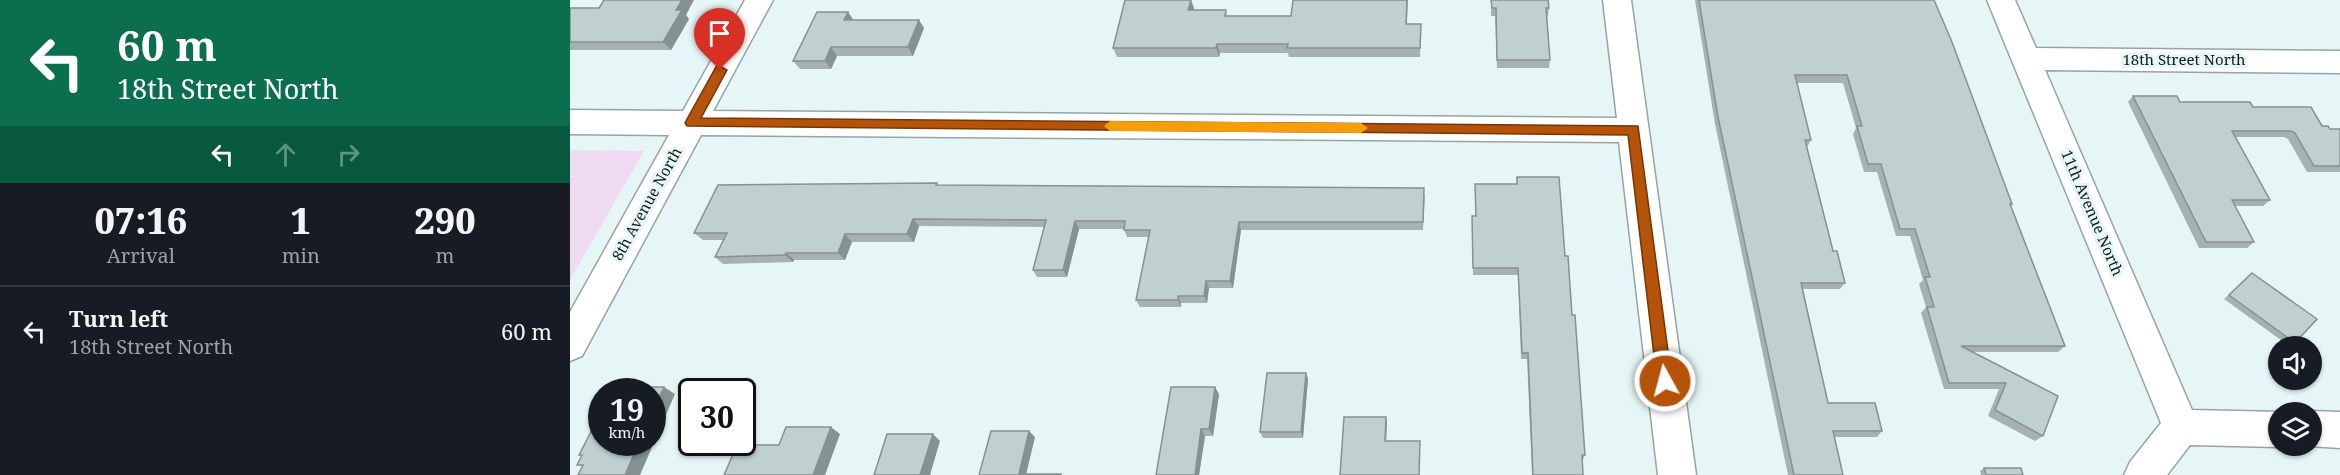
<!DOCTYPE html>
<style>
body{margin:0;font-family:"Noto Serif",serif;background:#242831;color:#f1f3f6;height:100vh;display:flex;flex-direction:column;font-size:22px;white-space:nowrap}
*{box-sizing:border-box;margin:0}
p{font-size:20px;color:#9ea1a6}
.icon{flex:none;width:33px;height:33px;fill:none;stroke:currentColor;stroke-width:2;stroke-linecap:round;stroke-linejoin:round}
.map{position:relative;flex:1;overflow:hidden}
.side{display:flex;flex-direction:column;background:#171b24;width:570px}
.side>*{flex:none}
.banner{background:#0b6e4f;color:#fff;overflow:hidden}
.buttons{position:absolute;left:1698px;top:336px;display:grid;gap:12px}
.buttons a{display:grid;place-items:center;width:54px;height:54px;border-radius:50%;background:#171b24;box-shadow:0 2px 4px #0004;font-size:30px}
.speed{position:absolute;left:18px;top:378px;display:flex;gap:12px;font-size:30px;font-weight:700;text-align:center}
.speed>*{display:grid;place-content:center;width:78px;height:78px;border-radius:50%;background:#171b24;box-shadow:0 2px 4px #0004;line-height:1}
.speed small{font-size:15px;font-weight:400}
.speed .limit{border:3px solid #111;border-radius:9px;background:#fff;color:#111}
.pin{position:absolute;display:grid;place-items:center;width:51px;height:51px;color:#fff;margin:-62px -26px;border-radius:50% 50% 50% 0;rotate:-45deg;box-shadow:0 0 6px #0007}
.pin .icon{rotate:45deg}
.me{position:absolute;width:66px;margin:-33px;rotate:353deg;stroke-linejoin:round;filter:drop-shadow(0 0 4px #0008)}
.turn{display:flex;align-items:center;gap:21px;height:126px;padding:0 18px;font-size:27px}
.turn .icon{width:78px;height:78px;stroke-width:2.5}
.turn b{display:block;font-size:42px;line-height:51px}
.lanes{display:flex;align-items:center;height:57px;padding:0 18px;background:#0003;justify-content:center;gap:30px;direction:ltr}
.lanes .off{opacity:.35}
.eta{display:flex;justify-content:space-evenly;align-items:center;height:102px;text-align:center}
.eta b{font-size:36px;font-weight:800;line-height:42px}
ul{padding:0;list-style:none}
li{display:flex;align-items:center;gap:18px;height:90px;padding:0 18px;border-top:2px solid #363941}
li div{flex:1}
li b{display:block;font-size:22px}
li em{font-style:normal}
main{display:flex;flex:1;min-height:0}
.map>svg:first-child{display:block}
.green{fill:#efdbf1}
.lines{fill:none;stroke-linecap:round;stroke-linejoin:round}
.minor-casing{stroke:#95a4a4;stroke-width:3}
.minor{fill:#fff;fill-rule:evenodd}
.wall{fill:#a5b2b2}
.shaded-wall{fill:#869191}
.building{fill:#c0cfcf;stroke:#869191;stroke-width:1.5}
.route{fill:#b45309;stroke:#753606;stroke-width:1.5}
.slow{fill:#f59e0b}
.labels{text-anchor:middle;stroke-width:6;stroke-linejoin:round;paint-order:stroke}
.street-label{font-size:15px;fill:#131919;stroke:#e6f6f6}
</style>
<main>
<section class="side">
<div class="banner">
<div class="turn"><svg class="icon" aria-label="left" viewBox="0 0 24 24"><path d="M17 20v-9H6M10 6l-5 5 5 5"/></svg><div><b>60 m</b>18th Street North</div></div>
<div class="lanes"><svg class="icon" aria-label="left" viewBox="0 0 24 24"><path d="M17 20v-9H6M10 6l-5 5 5 5"/></svg><svg class="icon off" aria-label="ahead" viewBox="0 0 24 24"><path d="M12 20V5M6 11l6-6 6 6"/></svg><svg class="icon off" aria-label="right" viewBox="0 0 24 24"><path d="M7 20v-9h11M14 6l5 5-5 5"/></svg></div>
</div>
<div class="eta">
<div><b>07:16</b><p>Arrival</p></div>
<div><b>1</b><p>min</p></div>
<div><b>290</b><p>m</p></div>
</div>
<ul>
<li><svg class="icon" aria-label="left" viewBox="0 0 24 24"><path d="M17 20v-9H6M10 6l-5 5 5 5"/></svg><div><b>Turn left</b><p>18th Street North</p></div><em>60 m</em></li>
</ul>
</section>
<div class="map">
<svg width="1770" height="475" viewBox="0 0 1770 475">
<rect width="100%" height="100%" fill="#e6f6f6"/>
<path class="green" d="M0,150L74,151L0,280Z"/>
<g class="lines">
<g class="minor-casing">
<path id="minor" d="M175,0H203L143,111L1047,118L1033,0H1061L1126,475H1088L1049,142L131,135L12,356L0,361V312L99,135L0,134V110L113,111Z
M1417,0H1445L1466,48L1770,51V73L1475,70L1622,410L1711,412H1708V446H1711L1708,447L1620,445L1597,475H1554L1560,462L1591,423Z
M1742,411L1770,412V448L1739,446H1742V412H1739Z"/>
</g>
<use href="#minor" class="minor"/>
</g>
<path class="wall" d="M723,0H838L837,24L851,33L850,57H719L718,53H650L649,57H547L543,48L624,8L623,10H656L657,16H721Z
M921,0H978L979,8L978,16H977L980,60L979,68H927L925,16H921Z
M1125,0H1364L1442,204L1441,206L1495,346L1488,352H1403L1488,396L1473,436L1465,441L1418,416L1429,389H1374L1351,313L1356,307L1349,284L1353,280L1340,236H1326L1307,172H1294L1283,134L1286,128L1273,83H1227L1241,140L1237,147L1263,251L1275,283L1270,289H1233L1258,403L1312,431L1307,437H1264L1273,475H1218L1145,124Z
M0,8L116,15L119,19L101,50H0Z
M278,12L283,20L354,28L343,56H267L261,69H230L223,61Z
M1563,96L1610,102L1683,107L1752,126L1760,129H1770V172H1737L1718,139L1714,137H1666L1700,200L1693,206H1665L1684,242L1677,248H1629L1558,102Z
M947,177L995,256L1002,315L1015,455L1013,460H1012L1013,475H962L957,359H951L948,275H903L902,216H905L946,184Z
M368,185L855,195L853,230H671L663,288H639L637,303H611V307H570L566,300L579,237H557L554,229H509L497,277H467L463,270L474,227L349,226L344,242H282L275,260H224L223,262L153,264L145,257L153,240H133L124,233Z
M1682,273L1725,343L1719,346L1654,299Z
M738,379L733,438H693L690,432Z
M649,394L643,436H635L629,475H586Z
M1414,468L1453,475H1411L1410,471Z"/>
<path class="shaded-wall" d="M112,0H124L116,15L119,19L101,50L93,42L106,10Z
M621,0L624,8L621,19L618,10Z
M278,12L284,21L274,20Z
M349,20L354,28L343,56L338,47Z
M647,44L650,53L649,57L646,48Z
M261,47L267,56L261,69L255,61Z
M343,219L349,226L344,242L337,234Z
M505,221L509,229L497,277L493,270Z
M669,222L671,230L663,288L660,281Z
M275,234L282,242L275,260L268,253Z
M216,253L224,260L223,262L215,255Z
M636,281L639,288L637,303L634,296Z
M608,296L611,303V307L608,300Z
M736,373L738,379L733,438L731,432Z
M94,387L105,394L70,475H55L69,442H82V413Z
M645,387L649,394L643,436L639,429Z
M816,417L817,423L816,447L815,441Z
M261,427L270,434L255,475H243Z
M631,429L635,436L629,475H625Z
M459,431L465,437L456,475L449,474Z
M363,434L370,441L360,475H350Z"/>
<path class="building" d="M34,0H112L106,10H112L93,42H0V8H29Z
M555,0H621L618,10H656L655,16H721L723,0H837L836,24H851L850,48H717L718,44H647L646,48H543Z
M921,0H978L979,8H976L980,60H927L926,8H922Z
M1129,0H1364L1382,42L1442,204H1440L1495,346H1391L1488,396L1473,436L1425,410L1436,383H1379L1357,307H1364L1355,277H1360L1345,229H1330L1311,164H1298L1287,126H1292L1277,75H1225L1241,140H1235L1263,251H1267L1275,283H1231L1258,403H1305L1312,431H1263L1273,475H1224L1148,117Z
M247,12H278L274,20H349L338,47H261L255,61H223Z
M1563,96H1607L1610,102H1680L1683,107H1741L1752,126H1758L1760,129H1770V166H1744L1725,133L1721,131H1662L1700,200H1662L1684,242H1636Z
M947,177H989L995,256H998L1002,315H1005L1015,455H1012L1013,475H963L958,353H952L948,268H903L902,216H906L905,184H947Z
M367,183L366,185L854,188L853,222H669L660,281H636L634,296H608V300H566L580,230H554L555,221H505L493,270H463L476,220L343,219L337,234H275L268,253H216L215,255L145,257L157,233H124L148,185Z
M1682,273L1747,319L1725,343L1659,295Z
M697,373H736L731,432H690Z
M43,387H94L82,413V392H41Z
M601,387H645L639,429H631L625,475H586Z
M32,410V442H69L55,475H8L13,465H7L12,455H9Z
M774,417H816L815,441H850L849,475H770Z
M216,427H261L243,475H154L167,445H209Z
M421,431H459L449,474H491V475H409Z
M317,434H363L350,475H304Z
M1414,468H1451L1453,475H1416Z"/>
<path class="route" d="M150,66L157,70L131,118L1068,126L1102,381L1100,386L1095,388L1090,386L1087,381L1058,135L117,126L115,123L117,119L146,67Z"/>
<path class="slow" d="M540,121L791,123L798,128L791,133L540,131L534,126Z"/>
<g class="labels">
<g class="street-label">
<text x="1614" y="65">18th Street North</text>
<text transform="translate(77 204) rotate(-61)" y="5">8th Avenue North</text>
<text transform="translate(1522 213) rotate(67)" y="5">11th Avenue North</text>
</g>
</g>
</svg>
<div class="buttons">
<a><svg class="icon" aria-label="sound" viewBox="0 0 24 24"><path d="M4 9h4l5-4v14l-5-4H4zM17 9q2 3 0 6"/></svg></a>
<a><svg class="icon" aria-label="layers" viewBox="0 0 24 24"><path d="M12 4l9 5-9 5-9-5zM3 14l9 5 9-5"/></svg></a>
</div>
<div class="speed"><div>19<small>km/h</small></div><div class="limit">30</div></div>
<div class="pin" style="left:150px;top:70px;background:#d93025"><svg class="icon" aria-label="arrive" viewBox="0 0 24 24"><path d="M6 21V4h12l-3 4 3 4H6"/></svg></div>
<svg class="me" style="left:1095px;top:381px" viewBox="-20 -20 40 40"><circle r="17" fill="#b45309" stroke="#fff" stroke-width="3"/><path d="M0-11L8 9 0 5-8 9z" fill="#fff"/></svg>
</div>
</main>
